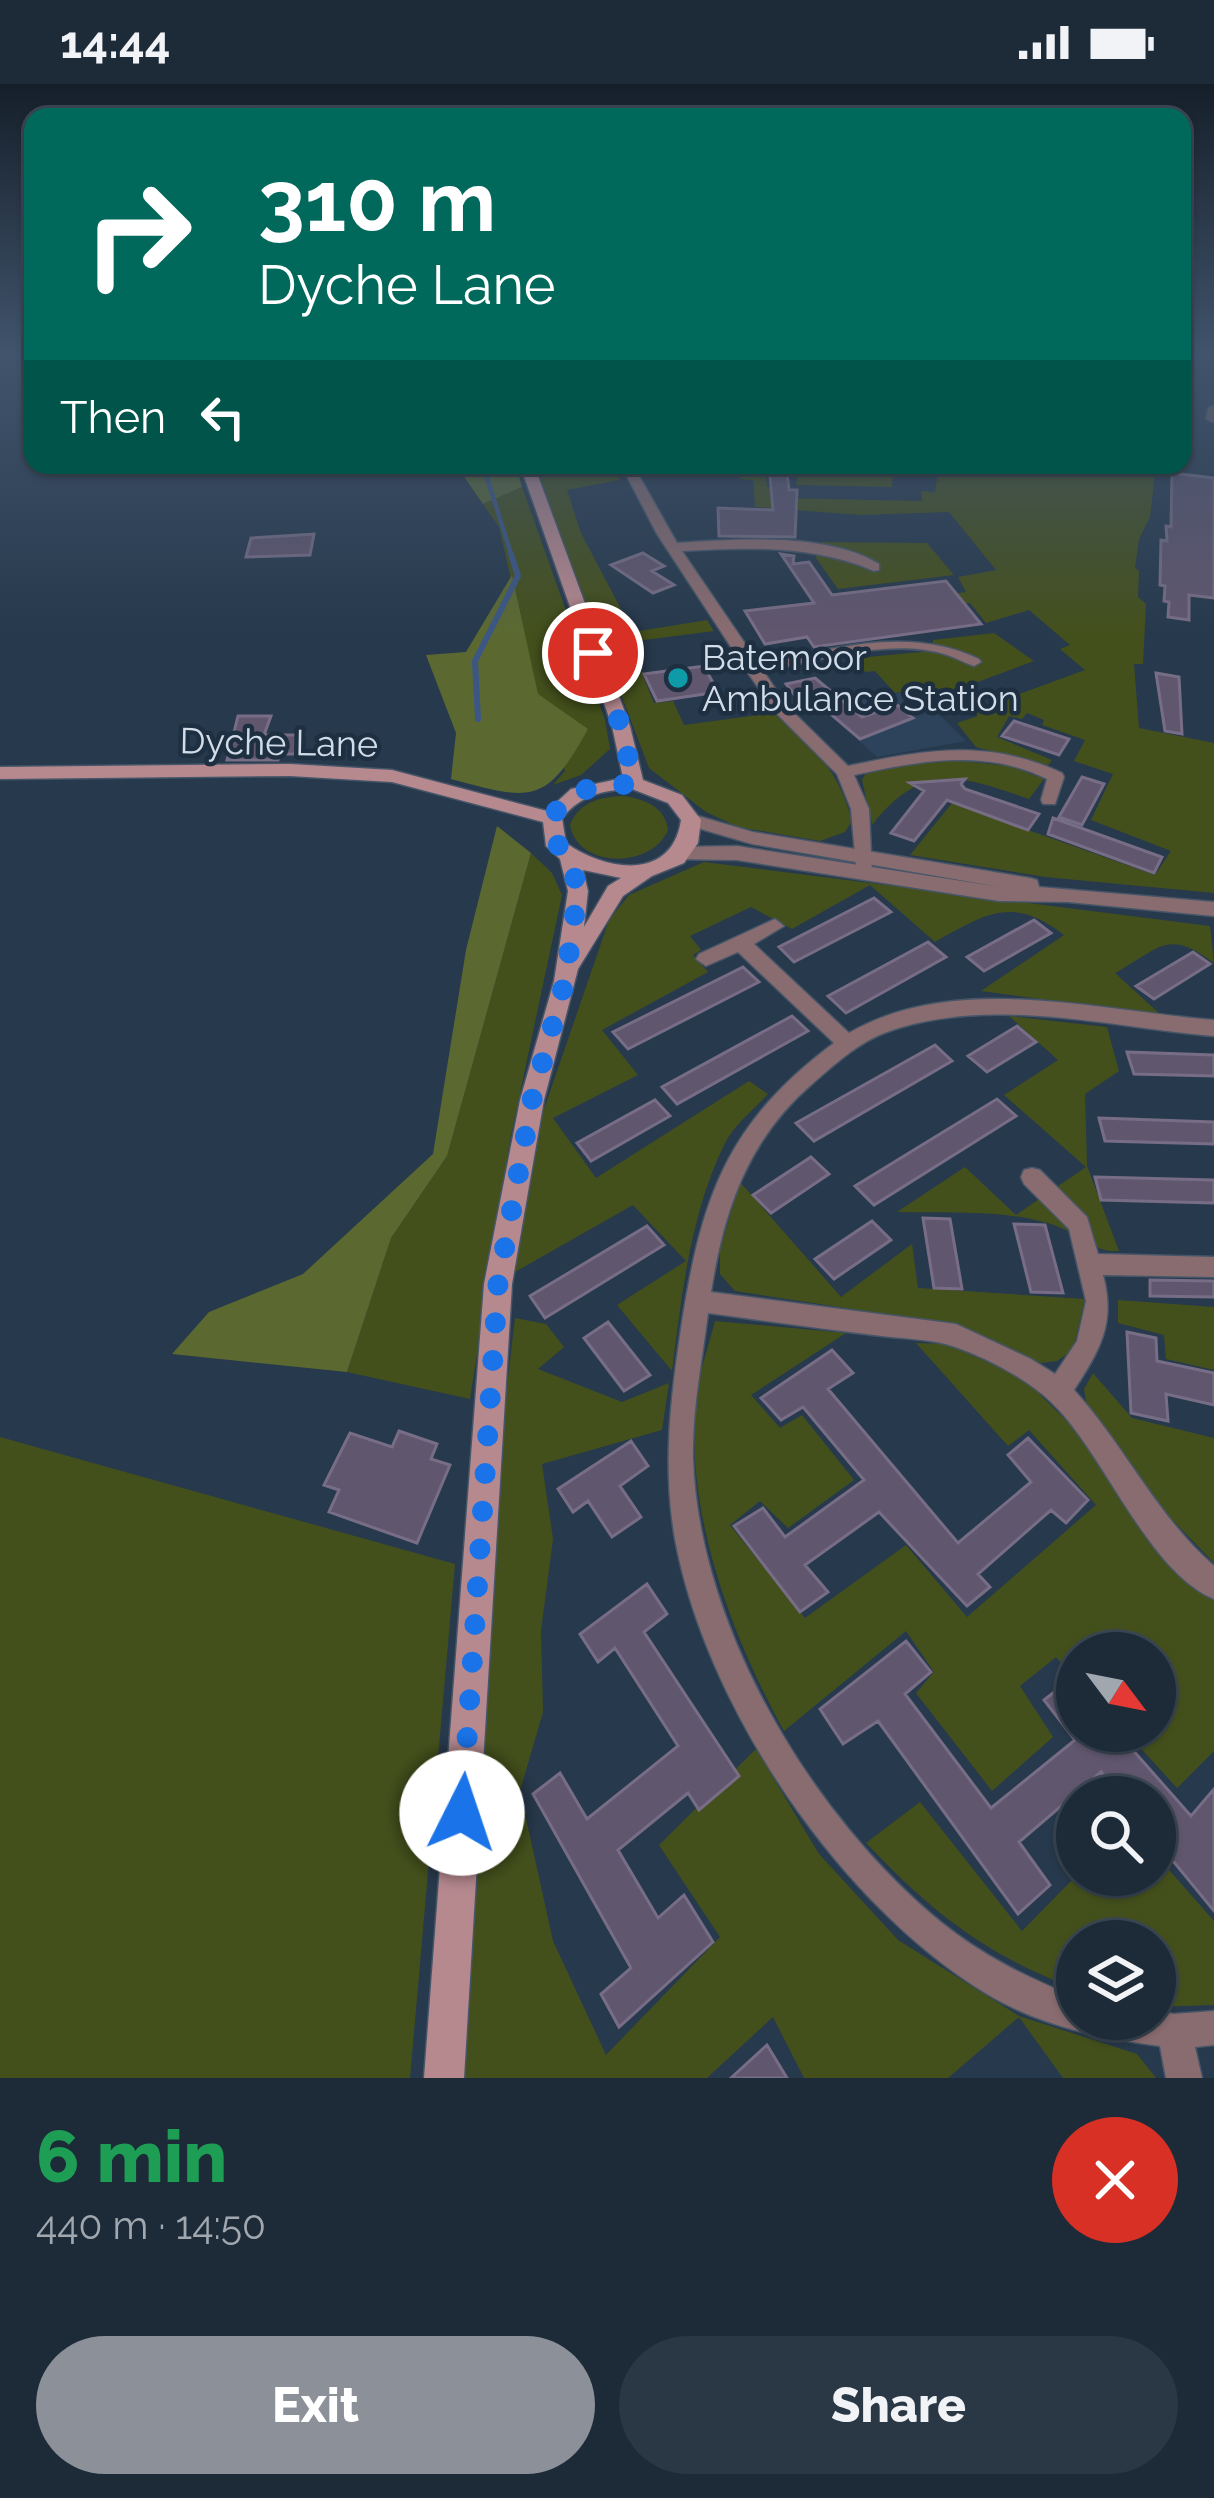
<!DOCTYPE html>
<meta charset="utf-8">
<style>
body{margin:0;font-family:Raleway,sans-serif;background:#2a3744;color:#f1f3f6;height:100vh;display:flex;flex-direction:column;font-size:45px;white-space:nowrap}
*{box-sizing:border-box;margin:0}
p{font-size:39px;color:#a0a7ae}
.icon{flex:none;width:66px;height:66px;fill:none;stroke:currentColor;stroke-width:2;stroke-linecap:round;stroke-linejoin:round}
.map{position:relative;height:1994px;overflow:hidden}
.details{display:flex;flex-direction:column;background:#1d2b39;flex:1}
.details>*{flex:none}
.top-card{position:absolute;left:24px;top:24px;width:1167px;height:366px;border-radius:24px;box-shadow:0 3px 9px #0004,0 0 0 3px #3b4753;background:#00695c;color:#fff;overflow:hidden}
.needle{width:78px;rotate:122deg}
.fabs{position:absolute;left:1056px;top:1548px;display:grid;gap:24px}
.fabs a{display:grid;place-items:center;width:120px;height:120px;border-radius:50%;background:#1d2b39;box-shadow:0 3px 9px #0004,0 0 0 3px #3b4753;font-size:60px}
.pin{position:absolute;display:grid;place-items:center;width:102px;height:102px;color:#fff;margin:-51px;border:6px solid #fff;border-radius:50%;box-shadow:0 3px 12px #0007}
.me{position:absolute;width:132px;margin:-66px;rotate:4deg;stroke-linejoin:round;filter:drop-shadow(0 0 9px #0008)}
.turn{display:flex;align-items:center;gap:42px;height:252px;padding:0 36px;font-size:54px}
.turn .icon{width:156px;height:156px;stroke-width:2.5}
.turn b{display:block;font-size:84px;line-height:102px}
.then{display:flex;align-items:center;height:114px;padding:0 36px;background:#0003;gap:24px;font-size:45px}
.round{display:grid;place-items:center;flex:none;width:126px;height:126px;border-radius:63px;background:#2a3744}
.summary{display:flex;align-items:center;justify-content:space-between;height:204px;padding:0 36px}
h1{font-size:72px;font-weight:800;line-height:90px;color:#1e9e55}
.button{display:flex;gap:24px;margin-top:auto;padding:24px 36px}
.button a{flex:1;height:138px;border-radius:72px;background:#8c9099;color:#fff;font-size:48px;font-weight:800;line-height:138px;text-align:center}
.button a+a{background:#2a3744;color:#f1f3f6}
.status{display:flex;justify-content:space-between;align-items:center;height:84px;padding:0 60px;background:#1d2b39;direction:ltr}
.status svg{height:33px;fill:currentColor}
.map>svg:first-child{display:block}
.built{fill:#2c435b}
.green{fill:#44501c}
.forest{fill:#5b6931}
.lines{fill:none;stroke-linecap:round;stroke-linejoin:round}
.stream-far1{stroke:#3c5785;stroke-width:4.5}
.stream{stroke:#3c5785;stroke-width:6}
.building{fill:#60566e;stroke:#786d86;stroke-width:3}
.minor-casing{stroke:#465668;stroke-width:3}
.tertiary-casing{stroke:#465668;stroke-width:3}
.secondary-casing{stroke:#465668;stroke-width:3}
.minor{fill:#896c70;fill-rule:evenodd}
.tertiary{fill:#896c70;fill-rule:evenodd}
.secondary{fill:#b6898f;fill-rule:evenodd}
.route{stroke:#1a73e8;stroke-width:21;stroke-dasharray:0 37.8}
.culture-dot{fill:#0f9aa8;stroke:#1d2f41;stroke-width:4.5}
.labels{text-anchor:middle;stroke-width:9;stroke-linejoin:round;paint-order:stroke}
.far-poi-label{font-size:36px;fill:#d1dce8;stroke:#1d2f41;text-anchor:start}
.far-street-label{font-size:36px;fill:#d1dce8;stroke:#1d2f41}
</style>
<div class="status"><b>14:44</b><svg viewBox="0 0 49 12"><path d="M0 12V9h3v3zM5 12V6h3v6zM10 12V3h3v9zM15 12V0h3v12zM26 1h20v11H26zM47 4h2v5h-2z"/></svg></div>
<div class="map">
<svg width="1214" height="1994" viewBox="0 0 1214 1994">
<rect width="100%" height="100%" fill="#27394c"/>
<path class="built" d="M914,606L966,657L877,673L821,623Z"/>
<path class="green" d="M534,381H614L620,396L567,406L581,449L633,548L707,536L714,547L629,558L654,619L673,617L684,641L773,629C814,665 837,682 852,737L845,748L820,757L738,743L706,728L649,684Z
M739,381H765L767,403L787,406L784,414L922,417L921,407L935,408L939,381H1156L1150,433L1139,455L1135,484L1139,487L1138,513L1146,520L1143,580H1134L1139,644L1214,659V809L1045,793L910,771L952,719L1155,791L1171,767L1091,736L1113,690L1074,677L1085,656L1042,641L1044,636L1027,629L1022,635L1009,632L997,653L1052,676L1047,683L976,663L957,639L978,632L973,627L1085,586L1060,565L1070,561L1029,526L986,539L970,519L845,534L840,524L966,508L958,493L996,486L949,428L861,431L755,423L753,396L740,395Z
M800,381H893L892,403L796,401Z
M522,403L605,636L610,665L581,691L553,701L565,687L538,611L499,443L483,420Z
M814,458L927,459L954,491L838,505L816,474Z
M994,549L1034,577L927,617L914,606L895,609L875,587L865,588L857,574L932,567L933,556Z
M942,675L1009,682L1044,695L1029,715C959,691 923,677 872,741L862,696L866,689Z
M623,712C644,715 665,722 668,746C653,784 578,786 570,741C579,718 600,713 623,712Z
M531,769L552,789L562,811L510,1056L470,1315L347,1288L391,1154L447,1072Z
M704,778L1210,842L1214,879C1168,844 1160,864 1115,889L1161,931L981,907L1064,851C1014,811 985,830 935,858L870,801L792,845L751,823L690,852L701,866L693,871L708,888L602,946L638,991L553,1034L596,1094L749,997L768,1010C754,1025 734,1041 725,1059C690,1130 682,1210 672,1287L617,1221L686,1177L633,1121L515,1188L541,1034L609,836L629,811Z
M1009,932L1107,943L1119,987L1085,1010L1087,1082L1119,1167C1094,1169 1081,1151 1059,1143C1008,1124 950,1130 897,1128L965,1083L1016,1131L1086,1083L1004,1011L1058,976Z
M740,1098L841,1213L912,1160L918,1204L1085,1215L1073,1266L1057,1277L1041,1279L957,1241L735,1207L720,1190V1165Z
M1118,1216L1214,1223V1286L1166,1275L1164,1251L1118,1239Z
M515,1234L546,1240L564,1263L538,1285L622,1318L669,1299L662,1346L542,1380L553,1455L541,1547L543,1628L520,1707L553,1857L606,1971L720,1853L659,1761L756,1665L819,1770L898,1856L1019,1932L1137,1970L1156,1994H1063L1019,1933L948,1994H804L773,1933L707,1994H465L503,1337Z
M715,1237L846,1249L751,1311L780,1344L802,1331L854,1396L788,1444L760,1417L730,1441L805,1534L906,1461L967,1533L1096,1421L1029,1346L1008,1362L916,1259L947,1260L1023,1294L1073,1343L1214,1514V1667L1177,1704L1125,1647H1155V1569H1077V1595L1056,1573L1020,1602L1053,1653L992,1707L916,1609L934,1588L906,1547L784,1647C731,1551 682,1422 697,1309C700,1285 709,1261 715,1237Z
M1093,1289L1132,1334L1214,1354V1479L1154,1417L1087,1324L1084,1305Z
M0,1353L455,1480L410,1994H0Z
M920,1718L1022,1847L1077,1791H1155V1770L1214,1837V1921L1155,1923V1857H1077V1905C985,1871 933,1829 866,1759Z"/>
<path class="forest" d="M464,381H516L522,403L483,420L458,384Z
M512,491L538,610L588,645C546,721 532,717 451,695L456,649L426,571L466,568Z
M497,742L531,769L447,1072L391,1154L347,1288L172,1270L209,1228L303,1190L433,1070L466,866Z"/>
<g class="lines">
<path class="stream-far1" d="M483,381L512,473"/>
<path class="stream" d="M478,635L475,577L518,492L511,470"/>
</g>
<path class="building" d="M769,381H786L789,406H797L795,453L719,452L718,424L773,426Z
M1172,389L1214,394V514L1189,511V536L1168,533L1169,518L1164,517L1165,502L1160,501L1161,456L1167,457L1166,442L1171,443Z
M314,450L310,471L246,473L251,454Z
M643,469L664,482L652,487L674,501L653,509L611,481Z
M781,470L794,472L793,480L809,478L832,511L946,497L981,540L814,563L807,553L765,560L745,527L814,519Z
M704,582L718,608L657,617L644,590Z
M1156,589L1179,593L1182,650L1165,647Z
M815,594L862,633L897,621L913,634L860,655L819,620L804,623L786,600Z
M238,632H271L264,651H304L299,670H279L278,676H227Z
M1014,637L1069,655L1059,671L1002,652Z
M1082,693L1104,700L1082,741L1059,733Z
M965,695L961,700L965,705L1039,730L1028,746L947,716L914,757L891,749L924,707L910,699Z
M1053,734L1162,773L1154,789L1048,750Z
M874,814L891,828L794,878L779,863Z
M1034,836L1051,849L984,887L967,873Z
M928,858L946,873L846,929L828,912Z
M1193,868L1210,880L1154,915L1136,902Z
M743,883L759,898L628,965L613,948Z
M792,932L808,947L677,1020L662,1003Z
M1017,942L1036,958L987,988L968,972Z
M935,961L952,977L814,1057L796,1039Z
M1127,968L1214,971V992L1134,990Z
M997,1015L1016,1032L874,1121L855,1102Z
M655,1016L670,1032L591,1077L577,1059Z
M1099,1034L1214,1038V1060L1105,1057Z
M811,1073L829,1090L771,1129L753,1111Z
M1095,1093L1214,1096V1119L1101,1116Z
M923,1134L950,1135L962,1205L934,1204Z
M872,1137L891,1156L834,1195L815,1175Z
M1014,1140L1045,1141L1063,1209L1031,1208Z
M647,1142L664,1161L545,1234L530,1212Z
M1150,1196L1214,1197V1213L1150,1212Z
M608,1238L650,1291L624,1307L584,1254Z
M1127,1248L1156,1254L1157,1277L1214,1289V1321L1166,1310L1168,1337L1131,1329Z
M832,1266L853,1289L828,1305L958,1459L1031,1398L1008,1371L1028,1354L1088,1416L1066,1439L1051,1426L978,1490L990,1503L967,1522L879,1428L805,1481L828,1508L800,1528L734,1442L763,1424L785,1453L864,1396L803,1323L781,1336L761,1314Z
M399,1347L437,1360L431,1375L450,1381L417,1459L329,1428L339,1406L324,1401L350,1349L392,1363Z
M631,1357L648,1382L620,1402L641,1433L612,1453L588,1417L573,1428L558,1405Z
M647,1500L667,1530L644,1548L739,1692L699,1726L688,1709L618,1766L658,1834L684,1811L713,1858L619,1943L601,1910L631,1884L533,1710L560,1689L587,1735L678,1662L615,1564L598,1578L580,1550Z
M906,1557L931,1588L905,1610L991,1724L1075,1656L1044,1616L1077,1590V1647H1116L1191,1732L1214,1705V1827L1155,1755V1713H1121L1101,1688L1019,1758L1050,1801L1018,1830L878,1637L843,1660L820,1625Z
M767,1961L787,1994H731Z"/>
<g class="lines">
<g class="minor-casing">
<path id="minor" d="M1214,321V338H1212L1206,335L1208,324Z
M621,381H633L677,459C735,455 828,448 879,480V486L874,487C813,461 748,463 682,467L759,580C831,565 909,541 979,575L981,578L974,582C965,579 956,574 947,571C891,553 820,576 764,588L787,622L848,682C925,666 987,654 1062,689L1064,693L1055,720H1043L1041,716L1047,695C984,664 920,677 854,691L869,725L872,790L869,794H857L851,725L837,690L775,628L748,589L657,450Z
M832,381H845L848,385L842,389Z
M775,835L784,842L754,860L849,949C956,887 1098,927 1214,936V952C1108,943 991,911 887,948C859,958 835,980 812,1000C748,1055 724,1126 711,1208L956,1240L1031,1275L1055,1290L1077,1257L1086,1217L1069,1145L1024,1100L1021,1093L1024,1086L1032,1084L1040,1086L1087,1133L1098,1170L1214,1173V1193L1103,1191C1116,1239 1100,1266 1074,1306C1125,1362 1156,1431 1214,1482V1515C1147,1487 1104,1368 1051,1318C1027,1295 987,1274 955,1263C933,1255 905,1255 882,1252C824,1245 766,1237 708,1229C702,1277 692,1326 693,1375C699,1544 812,1733 942,1839C983,1872 1028,1894 1077,1914V1935H1155V1927L1174,1930L1214,1927V1961L1195,1963L1202,1994H1166L1160,1962C1100,1954 1040,1942 987,1910C841,1822 706,1624 675,1455C662,1381 671,1311 682,1238C702,1111 728,1038 834,959L738,868L706,882L696,875L699,870Z"/>
</g>
<g class="tertiary-casing">
<path id="tertiary" d="M691,730L753,748L1030,794L1037,796L1039,803L1214,818V832L1068,818L999,817L737,776L671,775V765L678,763L737,762L1000,803L752,760L684,740L681,736Z"/>
</g>
<g class="secondary-casing">
<path id="secondary" d="M520,381H534L630,642L643,696L682,711L701,736L698,759L684,779L652,792L623,812L578,885L544,1016L512,1200L464,1994H424L484,1200L520,1016L554,897L568,807L560,775L546,762L543,738L392,698L290,692L0,695V683L290,680L392,686L547,727L571,705L623,694L612,642ZM632,705L668,719L681,736C672,798 605,787 566,759L562,734C581,711 603,706 632,705ZM583,786L621,794L608,802L584,843L588,807Z"/>
</g>
<use href="#minor" class="minor"/>
<use href="#tertiary" class="tertiary"/>
<use href="#secondary" class="secondary"/>
</g>
<linearGradient id="sky" x2="0" y2="1"><stop stop-color="#151f2a"/><stop offset="0.49" stop-color="#41546c"/><stop offset="1" stop-color="#41546c" stop-opacity="0"/></linearGradient>
<rect width="1214" height="550" fill="url(#sky)"/>
<g class="lines">
<path class="route" d="M462,1729L498,1200L532,1016L565,897L578,807L570,775L552,754V734L561,720L583,706L634,699L621,642L593,569"/>
</g>
<circle class="culture-dot" cx="678" cy="594" r="12"/>
<g class="labels">
<g class="far-poi-label">
<text x="702" y="586">Batemoor<tspan x="702" dy="41">Ambulance Station</tspan></text>
</g>
<g class="far-street-label">
<text transform="translate(279 658) rotate(1)" y="13">Dyche Lane</text>
</g>
</g>
</svg>
<div class="fabs">
<a><svg class="needle" viewBox="-14 -14 28 28"><path d="M0-13l5 13h-10z" fill="#e53935"/><path d="M0 13l5-13h-10z" fill="#a0a7ae"/></svg></a>
<a><svg class="icon" aria-label="search" viewBox="0 0 24 24"><circle cx="10" cy="10" r="6"/><path d="M15 15l6 6"/></svg></a>
<a><svg class="icon" aria-label="layers" viewBox="0 0 24 24"><path d="M12 4l9 5-9 5-9-5zM3 14l9 5 9-5"/></svg></a>
</div>
<div class="pin" style="left:593px;top:569px;background:#d93025"><svg class="icon" aria-label="arrive" viewBox="0 0 24 24"><path d="M6 21V4h12l-3 4 3 4H6"/></svg></div>
<svg class="me" style="left:462px;top:1729px" viewBox="-20 -20 40 40"><circle r="19" fill="#fff"/><path d="M0-13L10 11 0 6-10 11z" fill="#1a73e8"/></svg>
<div class="top-card">
<div class="turn"><svg class="icon" aria-label="right" viewBox="0 0 24 24"><path d="M7 20v-9h11M14 6l5 5-5 5"/></svg><div><b>310 m</b>Dyche Lane</div></div>
<div class="then">Then<svg class="icon" aria-label="left" viewBox="0 0 24 24"><path d="M17 20v-9H6M10 6l-5 5 5 5"/></svg></div>
</div>
</div>
<section class="details">
<div class="summary"><div><h1>6 min</h1><p>440 m · 14:50</p></div><a class="round" style="background:#d93025;color:#fff"><svg class="icon" aria-label="close" viewBox="0 0 24 24"><path d="M6 6l12 12M18 6L6 18"/></svg></a></div>
<div class="button"><a>Exit</a><a>Share</a></div>
</section>
